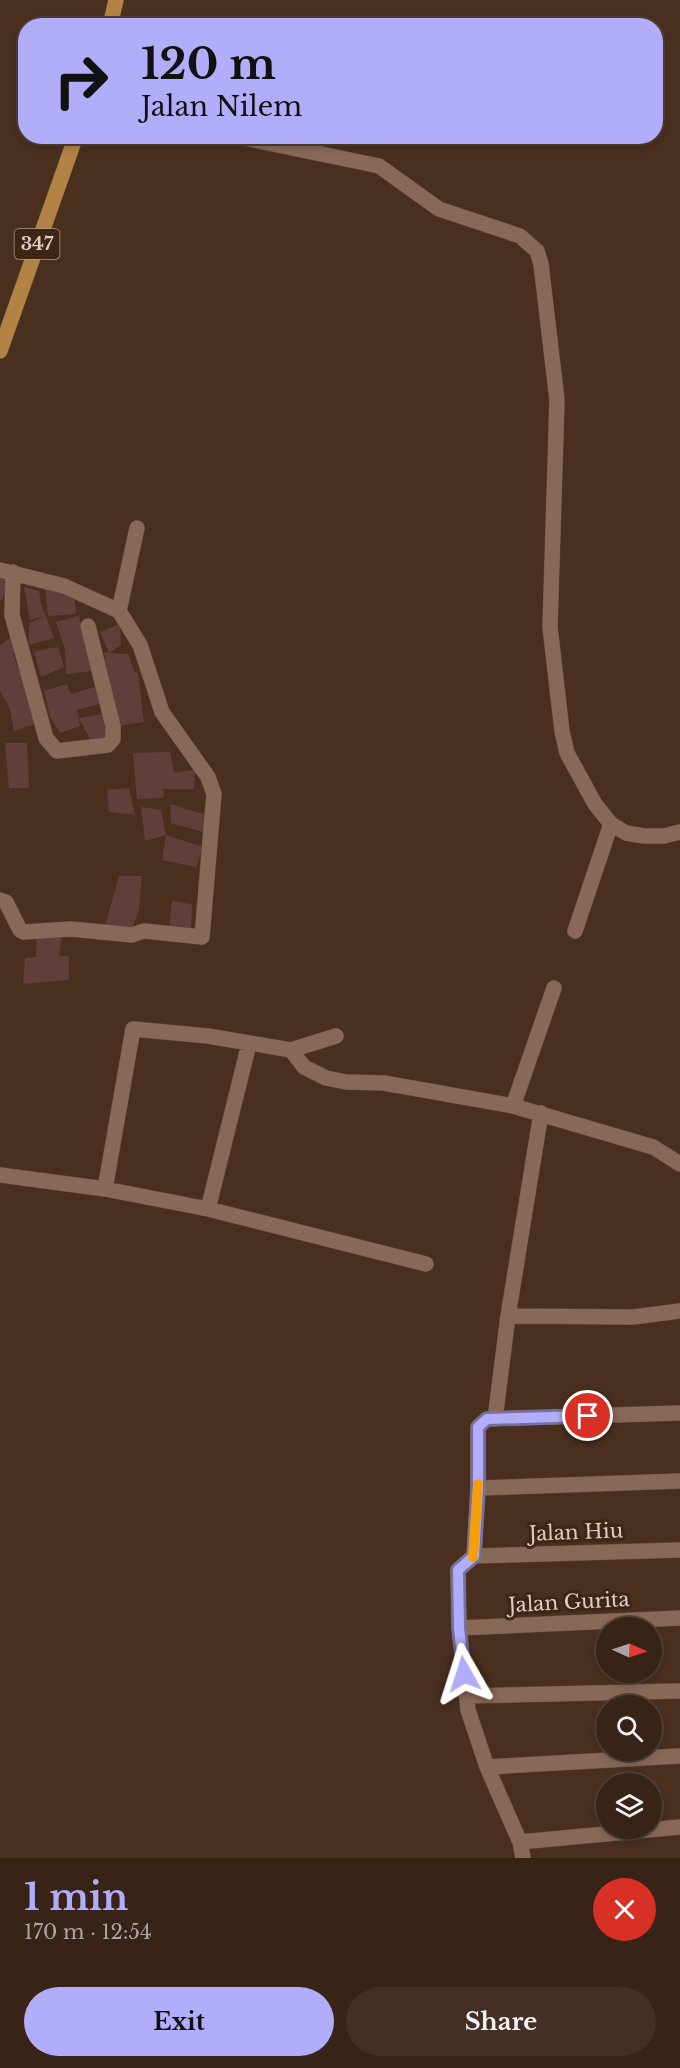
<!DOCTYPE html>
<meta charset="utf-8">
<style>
body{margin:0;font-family:"Libre Baskerville",serif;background:#432f24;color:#f1f3f6;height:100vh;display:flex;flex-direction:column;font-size:22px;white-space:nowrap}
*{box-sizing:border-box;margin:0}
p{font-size:20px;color:#aba4a1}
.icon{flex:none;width:33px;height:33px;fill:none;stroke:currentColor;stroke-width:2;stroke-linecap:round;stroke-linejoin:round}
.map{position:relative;height:1858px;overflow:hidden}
.sheet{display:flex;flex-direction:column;background:#382317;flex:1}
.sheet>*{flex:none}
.top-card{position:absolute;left:18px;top:18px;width:645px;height:126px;border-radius:24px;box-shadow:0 3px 9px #0003,0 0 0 2px #524036;background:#b2adf9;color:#111;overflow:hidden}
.needle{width:39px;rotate:93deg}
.controls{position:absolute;left:596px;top:1617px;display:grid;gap:12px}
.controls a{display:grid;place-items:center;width:66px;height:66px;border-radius:50%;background:#382317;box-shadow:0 3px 9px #0003,0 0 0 2px #524036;font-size:30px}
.pin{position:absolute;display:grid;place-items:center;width:51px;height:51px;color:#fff;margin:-26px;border:3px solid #fff;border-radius:50%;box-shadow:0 2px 6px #0007}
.me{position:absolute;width:66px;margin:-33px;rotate:354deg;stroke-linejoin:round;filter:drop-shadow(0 0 4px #0008)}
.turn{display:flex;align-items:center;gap:21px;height:126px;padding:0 24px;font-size:27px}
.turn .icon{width:78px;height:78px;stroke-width:2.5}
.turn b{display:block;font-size:42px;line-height:51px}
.round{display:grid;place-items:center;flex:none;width:63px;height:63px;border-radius:32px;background:#432f24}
.summary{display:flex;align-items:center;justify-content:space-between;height:102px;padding:0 24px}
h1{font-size:36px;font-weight:700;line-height:45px;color:#b2adf9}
.action{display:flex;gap:12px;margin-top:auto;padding:12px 24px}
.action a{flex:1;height:69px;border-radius:36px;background:#b2adf9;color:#111;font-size:24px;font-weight:700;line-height:69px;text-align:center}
.action a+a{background:#432f24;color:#f1f3f6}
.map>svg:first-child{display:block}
.building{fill:#603f3b}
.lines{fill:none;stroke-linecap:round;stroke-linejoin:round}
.street-casing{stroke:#644d3f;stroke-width:16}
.primary-casing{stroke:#644d3f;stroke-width:16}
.street{stroke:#886958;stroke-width:15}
.primary{stroke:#b28345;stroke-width:15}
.route-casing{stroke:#7470a2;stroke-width:15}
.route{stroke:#b2adf9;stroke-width:10}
.slow{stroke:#f59e0b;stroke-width:10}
.labels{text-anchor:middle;stroke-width:6;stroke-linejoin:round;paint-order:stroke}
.shield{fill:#3f2515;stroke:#af9b8f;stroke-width:1.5}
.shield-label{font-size:18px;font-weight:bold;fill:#dfcdc3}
.street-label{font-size:20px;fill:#dfcdc3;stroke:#3f2515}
</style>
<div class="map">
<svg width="680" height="1858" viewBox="0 0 680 1858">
<rect width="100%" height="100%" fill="#4a2f1f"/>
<path class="building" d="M0,576L10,577L2,600H0Z
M24,587L39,591L41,604L54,638L29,645V623L45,616L30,620Z
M45,587L74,594L76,614L48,616Z
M79,616L92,671L66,674L65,649L56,622Z
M120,624L121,645L109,653L128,654L135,673H138L144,722L117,726L104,652L109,653L100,632Z
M12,637L17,652L13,654L38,723L14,731L10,709L0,691V645Z
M58,647L64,667L41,677L34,651Z
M67,684L71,694L97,686L99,704L77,710L80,726L60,733L50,717L44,691Z
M108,713L110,734L92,743L79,718Z
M5,743H27L29,788H9Z
M170,752L174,773L195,770L194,789H163L164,798L137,799L133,753Z
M129,788L135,815L109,812L107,790Z
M170,804L206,815L203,832L171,823Z
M141,807L161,810L166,835L145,841Z
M166,835L203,847L196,867L162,860Z
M119,876H142L139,909L131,932L105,926Z
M172,901L192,904L191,932L169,929Z
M37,934L62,936L59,956H69V980L23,984L25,958L36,957Z"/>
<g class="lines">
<g class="street-casing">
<path id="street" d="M235,136L379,166L439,209L520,236L537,251L541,264L557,400L550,627L562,731L567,753L595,804L611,824L626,833L644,836H664L680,832
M0,570L64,586L119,611L140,645L162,712L208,777L214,794L202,937L144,931L132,935L71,929L24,932L20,930L6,902L0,900
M13,572L12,615L46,738L57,751L108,745L113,739V726L88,626
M119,611L137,528
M575,931L611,824
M554,988L513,1106L653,1147L680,1164
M291,1050L304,1067L326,1078L346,1082L384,1083L513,1106
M0,1175L105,1189L133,1029L208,1036L291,1050L336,1036
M105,1189L208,1209L426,1264
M208,1209L249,1044
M508,1316L633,1317L680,1311
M495,1419L508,1316L541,1113
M478,1488L680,1481
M474,1556L680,1550
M459,1628L680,1618
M466,1696L680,1691
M487,1767L680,1756
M520,1842L680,1827
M523,1858L520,1842L487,1767L468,1710L459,1628L458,1570L474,1556L478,1488V1427L487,1419L680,1413"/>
</g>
<g class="primary-casing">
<path id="primary" d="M110,26L116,0
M0,351L76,136"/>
</g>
<use href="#street" class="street"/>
<use href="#primary" class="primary"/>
</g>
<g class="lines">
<g class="route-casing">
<path id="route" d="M464,1674L459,1628L458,1570L474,1556L478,1488V1427L487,1419L588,1416"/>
</g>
<use href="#route" class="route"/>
<path class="slow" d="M473,1557L478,1484"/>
</g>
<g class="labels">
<rect class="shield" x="14.5" y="229" width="45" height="30" rx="4.5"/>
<g class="shield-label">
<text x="37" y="250">347</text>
</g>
<g class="street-label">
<text transform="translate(576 1532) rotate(-2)" y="7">Jalan Hiu</text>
<text transform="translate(569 1602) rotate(-3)" y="7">Jalan Gurita</text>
</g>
</g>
</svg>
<div class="controls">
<a><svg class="needle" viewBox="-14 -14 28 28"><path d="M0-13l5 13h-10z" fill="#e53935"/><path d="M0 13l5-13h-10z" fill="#aba4a1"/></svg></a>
<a><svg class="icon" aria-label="search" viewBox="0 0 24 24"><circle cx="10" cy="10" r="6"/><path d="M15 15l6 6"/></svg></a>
<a><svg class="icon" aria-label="layers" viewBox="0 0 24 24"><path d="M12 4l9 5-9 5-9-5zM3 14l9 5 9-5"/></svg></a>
</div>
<div class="pin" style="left:588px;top:1416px;background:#d93025"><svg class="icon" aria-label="arrive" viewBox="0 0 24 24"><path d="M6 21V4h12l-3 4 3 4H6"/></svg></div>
<svg class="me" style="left:464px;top:1674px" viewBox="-20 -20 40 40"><path d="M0-17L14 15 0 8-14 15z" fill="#b2adf9" stroke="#fff" stroke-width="4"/></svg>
<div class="top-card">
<div class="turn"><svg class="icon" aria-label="right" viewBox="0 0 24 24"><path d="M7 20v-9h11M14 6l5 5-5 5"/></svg><div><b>120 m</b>Jalan Nilem</div></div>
</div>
</div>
<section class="sheet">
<div class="summary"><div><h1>1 min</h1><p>170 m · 12:54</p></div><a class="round" style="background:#d93025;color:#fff"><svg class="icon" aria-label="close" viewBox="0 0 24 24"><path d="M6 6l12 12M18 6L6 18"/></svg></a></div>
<div class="action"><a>Exit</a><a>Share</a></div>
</section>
